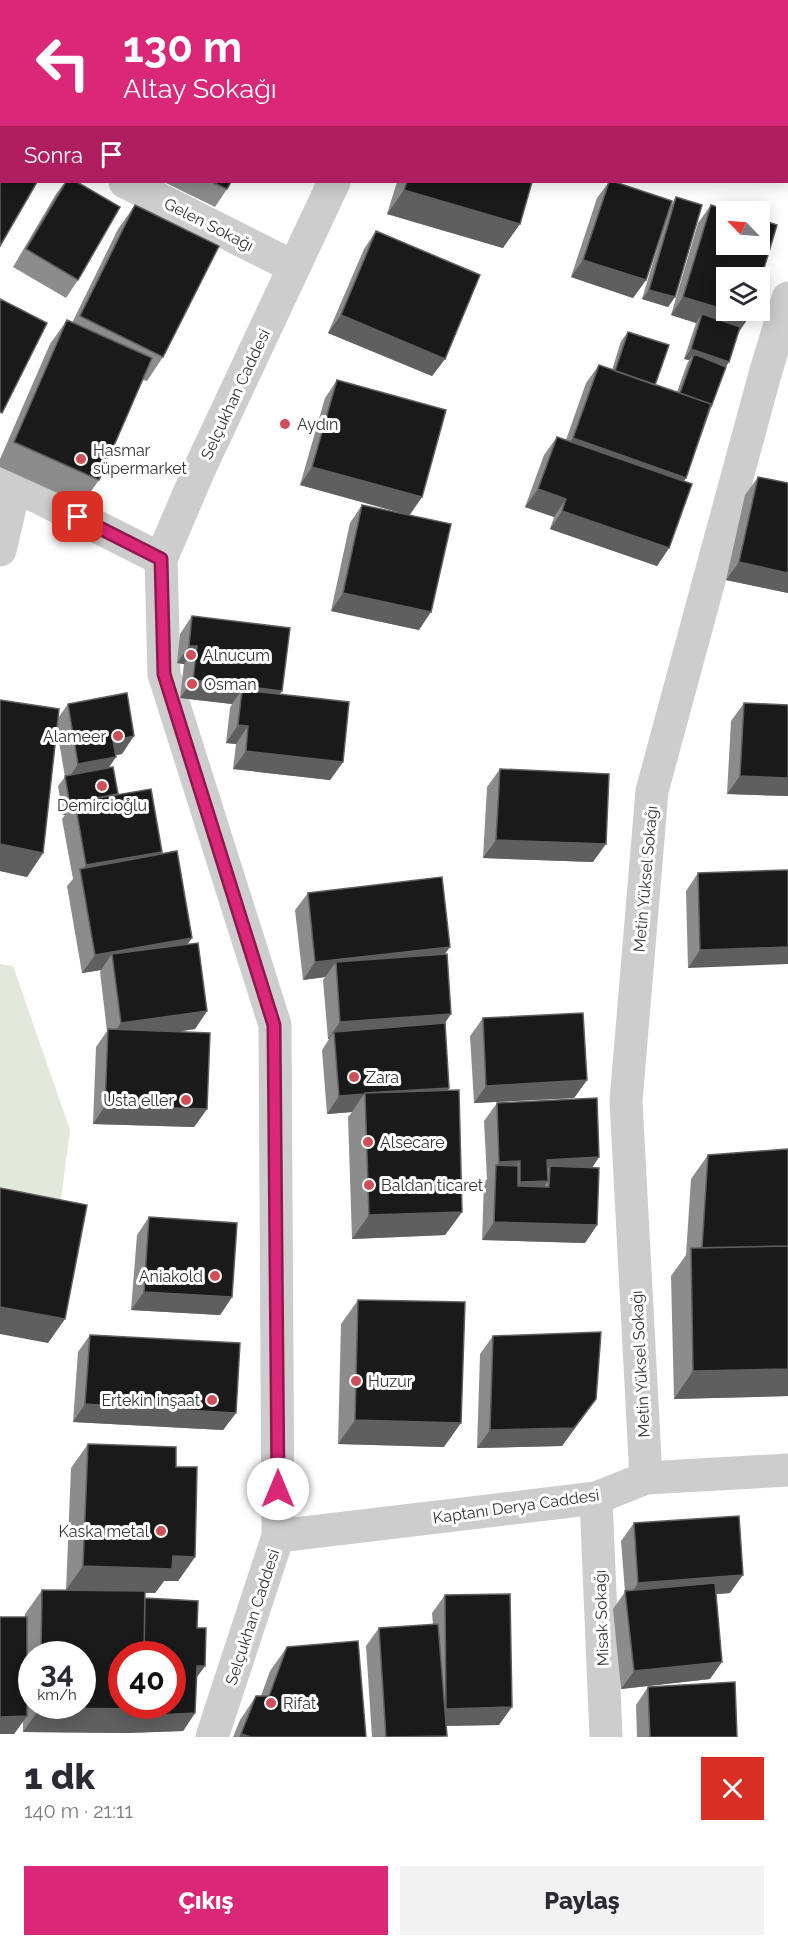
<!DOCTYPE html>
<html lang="tr">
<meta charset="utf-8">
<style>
body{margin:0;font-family:Raleway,sans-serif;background:#f2f2f3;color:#2b2b33;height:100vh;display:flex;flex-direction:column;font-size:22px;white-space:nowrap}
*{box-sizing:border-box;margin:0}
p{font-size:20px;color:#7c7c81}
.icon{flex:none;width:33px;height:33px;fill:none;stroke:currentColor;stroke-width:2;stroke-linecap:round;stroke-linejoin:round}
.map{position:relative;height:1737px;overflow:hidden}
.sheet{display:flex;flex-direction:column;background:#fff;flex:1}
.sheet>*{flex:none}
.guide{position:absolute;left:0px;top:0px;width:789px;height:183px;box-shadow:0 3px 15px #0003;background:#db2777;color:#fff;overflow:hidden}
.needle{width:39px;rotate:295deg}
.buttons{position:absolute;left:716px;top:201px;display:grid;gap:12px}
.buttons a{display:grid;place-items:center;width:54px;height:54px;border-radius:0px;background:#fff;box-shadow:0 3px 15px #0003;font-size:30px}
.speed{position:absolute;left:18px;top:1641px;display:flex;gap:12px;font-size:30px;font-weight:700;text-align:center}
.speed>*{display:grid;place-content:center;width:78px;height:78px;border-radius:50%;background:#fff;box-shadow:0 3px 15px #0003;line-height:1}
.speed small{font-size:15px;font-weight:400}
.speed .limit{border:9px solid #d22;background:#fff;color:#111}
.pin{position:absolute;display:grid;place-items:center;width:51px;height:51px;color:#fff;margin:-26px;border-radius:12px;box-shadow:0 3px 9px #0006}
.me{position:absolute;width:66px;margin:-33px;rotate:0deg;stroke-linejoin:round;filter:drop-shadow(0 0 4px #0008)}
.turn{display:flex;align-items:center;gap:21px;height:126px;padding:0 24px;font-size:27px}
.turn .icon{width:78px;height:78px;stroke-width:2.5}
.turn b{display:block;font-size:42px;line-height:51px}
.then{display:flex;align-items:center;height:57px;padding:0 24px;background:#0003;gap:12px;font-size:22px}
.round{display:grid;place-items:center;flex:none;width:63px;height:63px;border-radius:0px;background:#f2f2f3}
.summary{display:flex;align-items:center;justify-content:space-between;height:102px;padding:0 24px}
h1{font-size:36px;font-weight:800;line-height:45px}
.action{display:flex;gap:12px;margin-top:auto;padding:12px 24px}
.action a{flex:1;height:69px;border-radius:0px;background:#db2777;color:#fff;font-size:24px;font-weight:800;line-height:69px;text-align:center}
.action a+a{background:#f2f2f3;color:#2b2b33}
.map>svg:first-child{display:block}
.green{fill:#e3e8dd}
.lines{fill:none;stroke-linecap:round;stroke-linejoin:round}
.minor{stroke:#cdcdcd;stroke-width:33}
.tertiary{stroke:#cdcdcd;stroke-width:33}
.wall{fill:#8c8c8c;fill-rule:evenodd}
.shaded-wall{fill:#5f5f5f}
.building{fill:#1a1a1a;stroke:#5f5f5f;stroke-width:1.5}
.route-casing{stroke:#8e194d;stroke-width:15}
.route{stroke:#db2777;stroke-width:10}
.poi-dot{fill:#d04e56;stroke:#fff;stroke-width:2}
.labels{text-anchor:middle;stroke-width:6;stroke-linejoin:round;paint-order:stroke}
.street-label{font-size:16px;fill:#333;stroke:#fff}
.poi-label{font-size:16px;fill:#333;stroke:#fff;text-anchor:start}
</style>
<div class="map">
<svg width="788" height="1737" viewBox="0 0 788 1737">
<rect width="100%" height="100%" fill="#fff"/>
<path class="green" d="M0,964L13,966L70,1130L59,1214L0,1206Z"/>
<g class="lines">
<path class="minor" d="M0,119H2
M125,182L294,267
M0,478L161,559
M0,550L15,486
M646,1478L626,1101L652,791L765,374L788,298
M596,1498L606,1737"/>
<path class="tertiary" d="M416,2L417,0
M278,1536L596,1498L646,1478L788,1470
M212,1737L278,1536L275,1025L164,674L161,559L199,470L334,182"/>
</g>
<path class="wall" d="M1,0H89L88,2H2V84L0,83V2Z
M110,0H147L146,2H113Z
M451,0H594V2H451Z
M65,182H77L78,280L66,298L13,267L56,194Z
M164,182H231L227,189L215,207Z
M397,182H532L503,248L387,214Z
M609,182H615L671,205L676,197L675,297L668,307L642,299L665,222L646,280L633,298L571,277L597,198Z
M135,205L163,357L147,381L143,380L99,480L82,504L0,467V459L50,344L67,320L72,323L118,229Z
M711,205L738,333L686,478L684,481L669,548L657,566L550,529L554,517L525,507L544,455L557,437L566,440L586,383L599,365L612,370L621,341L628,332L655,385L677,392L687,364L689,360L684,359L696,323L671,315L698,223Z
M376,231L445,359L432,376L328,333L364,249Z
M337,380L422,497L410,515L419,630L331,611L350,523L362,505L401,513L300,485L325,398Z
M758,477L788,483V593L726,580L745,495Z
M192,616L282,691L279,694L343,762L330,780L233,769L236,744L226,743L230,708L232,704L180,698L184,664L177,663L180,634Z
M0,700L58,718L68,704L122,754L116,755L108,768L118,794L161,854L192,938L187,944L207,1011L195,1029L177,1032L207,1109L194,1127L93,1124L96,1047L107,1031L100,972L101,970L82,973L67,886L73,879L62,819L65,815H63L58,786L65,777L57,730L43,853L27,877L0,871Z
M744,703L788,705V796L727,794L731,721Z
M500,769L593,862L483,858L487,787Z
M788,870L688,968L686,891L698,873Z
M308,893L444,954L445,1023L449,1088L448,1090L462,1212L445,1235L352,1239L348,1117L352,1112L327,1114L322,1050L329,1039H328L323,980L325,977L303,980L295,910Z
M483,1018L587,1080L574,1098L474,1103L470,1036Z
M497,1103L599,1157L592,1168L597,1225L585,1243L482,1240L484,1183L487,1179L484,1121Z
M788,1149V1396L674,1399L671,1276L686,1255L691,1179L708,1155Z
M149,1217L232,1297L220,1315L131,1310L137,1235Z
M358,1300L444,1447L338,1444L341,1324Z
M90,1335L236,1413L223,1430L73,1422L78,1352Z
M493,1336L583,1417L562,1446L477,1448L480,1354Z
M88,1444L176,1467L195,1557L178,1581H164L155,1593H145V1598L196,1678L195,1713L183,1731L127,1733L23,1732V1721L14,1734L25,1614L42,1590H66L71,1468ZM32,1654H82V1706H32Z
M634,1523L730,1593L716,1594L710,1679L621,1689L613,1609L625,1592L621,1541Z
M445,1595L499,1725L446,1726L437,1737H372L366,1646L379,1628L433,1625L432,1613Z
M287,1647L366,1737H233L240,1720L256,1696H261L270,1671Z
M648,1687L737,1737H637L636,1705Z"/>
<path class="shaded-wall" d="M404,190L520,224L503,248L387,214Z
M583,260L646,280L633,298L571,277Z
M649,290L675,297L668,307L642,299Z
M683,297L726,310L749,317L737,335L702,314L696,323L671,315Z
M341,315L445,359L432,376L328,333Z
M691,349L729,362L723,371L694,354L689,360L684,359Z
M573,438L686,478L673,496L560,456Z
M312,467L422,497L409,515L300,485Z
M538,489L566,499L554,517L525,507Z
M562,511L669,548L657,566L550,529Z
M739,562L788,573V593L726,580Z
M343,593L431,612L419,630L331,611Z
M189,646H197L184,664L177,663Z
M193,680L282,691L269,709L242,690L232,704L180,698Z
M238,725L248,726L236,744L226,743Z
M134,736L122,754L100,758L113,741Z
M246,751L343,762L330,780L233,769Z
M116,757L104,775L66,782L78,764Z
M740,776L788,778V796L727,794Z
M72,805L65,815H63L70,806Z
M496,840L606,844L593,862L483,858Z
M0,844L43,853L27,877L0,871Z
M162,852L150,870L81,873L86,865Z
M192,938L179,956L112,954L101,970L82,973L95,955Z
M450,947L437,965L336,962L325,977L303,980L315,962Z
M788,947V964L688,968L700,950Z
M207,1011L195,1029L108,1041L121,1023Z
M451,1014L439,1032H334L329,1039H328L340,1022Z
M587,1080L574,1098L474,1103L486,1086Z
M449,1088L437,1106L365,1094Z
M364,1094L352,1112L327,1114L339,1096Z
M105,1106L207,1109L194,1127L93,1124Z
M599,1157L587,1175L550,1166L542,1177L547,1160Z
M520,1161L508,1179L496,1167L499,1162Z
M548,1181L536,1198L508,1200L520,1182Z
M462,1212L445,1235L352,1239L369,1215Z
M494,1222L597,1225L585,1243L482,1240Z
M144,1292L232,1297L220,1315L131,1310Z
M0,1307L65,1319L48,1343L0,1334Z
M788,1369V1396L674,1399L693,1371Z
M596,1399L562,1446L477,1448L490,1430Z
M85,1404L236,1413L223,1430L73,1422Z
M355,1420L461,1423L444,1447L338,1444Z
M173,1556L195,1557L178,1581H164L155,1593L66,1590L83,1566Z
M743,1575L730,1593L626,1601L638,1583Z
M722,1662L710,1679L621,1689L634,1671Z
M197,1666H205L192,1684Z
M512,1707L499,1725L434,1726L446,1709Z
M40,1708L143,1709L195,1713L183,1731L127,1733L23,1732Z
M27,1716L14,1734H0V1717Z
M241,1734L251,1737H239Z"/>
<path class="building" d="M5,0H89L88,2H4Z
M201,0H317L316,2H200Z
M461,0H594V2H460Z
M717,0H788V35V2H717Z
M2,7V60L0,59V10Z
M0,133L2,134V182H37L0,246Z
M66,182H77L120,207L78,280L26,249Z
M212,182H231L227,189Z
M407,182H532L520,224L404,190Z
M609,182H615L672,201L646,280L583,260Z
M676,197L702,205L675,297L649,290Z
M135,205L219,246L163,357L80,316Z
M711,205L732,212H726V244H759V219L777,225L759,285V278H726V310L683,297Z
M376,231L480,275L445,359L341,315Z
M0,299L47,323L2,413L0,412Z
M728,310H751L749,317Z
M702,314L740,327L729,362L691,349Z
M67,320L152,358L99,480L14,442Z
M628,332L669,345L655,385L615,371Z
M694,354L726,367L711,407V404L680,393Z
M599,365L711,404L686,478L573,438Z
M337,380L446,410L422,497L312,467Z
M557,437L692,484L669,548L562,511L566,499L538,489Z
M758,477L788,483V573L739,562Z
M362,505L451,524L431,612L343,593Z
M192,616L290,628L282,691L193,680L197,646H189Z
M242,690L349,702L343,762L246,751L248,726L238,725Z
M127,693L134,736L113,741L116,757L78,764L68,704Z
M0,700L59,709L43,853L0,844Z
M744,703L788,705V778L740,776Z
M113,767L118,794L75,802L72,805L70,806L65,776Z
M500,769L609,774L606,844L496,840Z
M151,789L162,852L86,865L75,802Z
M177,851L192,938L95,955L80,869Z
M788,870V947L700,950L698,873Z
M442,877L450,947L315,962L308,893Z
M198,943L207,1011L121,1023L112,954Z
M447,954L451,1014L340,1022L336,962Z
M583,1013L587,1080L486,1086L483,1018Z
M445,1023L449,1088L365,1093V1094L339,1096L334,1032Z
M108,1029L210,1033L207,1109L105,1106Z
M459,1090L462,1212L369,1215L365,1093Z
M597,1098L599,1157L547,1160L548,1181L520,1182V1161L499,1162L497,1103Z
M788,1149V1246L702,1248L708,1155Z
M496,1165L518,1166V1186L549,1187L550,1166L599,1168L597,1225L494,1222Z
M0,1188L87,1205L65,1319L0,1307Z
M149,1217L237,1223L232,1297L144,1292Z
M788,1246V1369L693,1371L691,1248Z
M358,1300L465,1302L461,1423L355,1420Z
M601,1332L596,1399L574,1428L490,1430L493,1336Z
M90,1335L240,1343L236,1413L85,1404Z
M88,1444L176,1447V1467H197L195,1557L173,1556L172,1569L83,1566Z
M739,1516L743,1575L638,1583L634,1523Z
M715,1583L722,1662L634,1671L625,1591Z
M42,1590L145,1591L144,1654H122V1706H143V1709L40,1708V1706H82V1654H41Z
M510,1594L512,1707L446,1709L445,1595Z
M145,1598L198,1601L197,1628H206L205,1666H197L195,1713L139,1716L143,1709V1706H172V1654H144Z
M0,1617H27V1716L0,1717Z
M438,1624L447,1736L386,1737L379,1628Z
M358,1641L366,1737H251L241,1734L256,1696H269L287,1647Z
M735,1682L737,1737H650L648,1687Z"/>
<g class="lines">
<g class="route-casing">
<path id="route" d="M78,517L161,559L164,674L274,1025L278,1489"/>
</g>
<use href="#route" class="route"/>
</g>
<g class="poi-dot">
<circle cx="285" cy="424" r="6"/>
<circle cx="81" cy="459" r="6"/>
<circle cx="191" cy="655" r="6"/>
<circle cx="192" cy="684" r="6"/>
<circle cx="118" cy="736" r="6"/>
<circle cx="102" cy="786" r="6"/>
<circle cx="354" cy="1077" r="6"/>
<circle cx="186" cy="1100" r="6"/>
<circle cx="368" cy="1142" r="6"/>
<circle cx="369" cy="1185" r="6"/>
<circle cx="215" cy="1276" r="6"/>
<circle cx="356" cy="1381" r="6"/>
<circle cx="212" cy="1400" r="6"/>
<circle cx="161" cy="1531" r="6"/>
<circle cx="271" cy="1703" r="6"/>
</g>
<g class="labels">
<g class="street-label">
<text transform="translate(209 224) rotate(27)" y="6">Gelen Sokağı</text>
<text transform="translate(235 394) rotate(-65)" y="6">Selçukhan Caddesi</text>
<text transform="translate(645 879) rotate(-85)" y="6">Metin Yüksel Sokağı</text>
<text transform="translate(640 1364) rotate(-93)" y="6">Metin Yüksel Sokağı</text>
<text transform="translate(516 1506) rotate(-8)" y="6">Kaptanı Derya Caddesi</text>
<text transform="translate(252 1617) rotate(-72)" y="6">Selçukhan Caddesi</text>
<text transform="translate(601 1618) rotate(-92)" y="6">Misak Sokağı</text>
</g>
<g class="poi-label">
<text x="297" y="430">Aydın</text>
<text x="93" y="456">Hasmar<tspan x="93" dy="18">süpermarket</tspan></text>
<text x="203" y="661">Alnucum</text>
<text x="204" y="690">Osman</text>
<text x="106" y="742" text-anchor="end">Alameer</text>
<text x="102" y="811" text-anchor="middle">Demircioğlu</text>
<text x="366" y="1083">Zara</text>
<text x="174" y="1106" text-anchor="end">Usta eller</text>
<text x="380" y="1148">Alsecare</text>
<text x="381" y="1191">Baldan ticaret</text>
<text x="203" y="1282" text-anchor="end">Aniakold</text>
<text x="368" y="1387">Huzur</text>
<text x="200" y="1406" text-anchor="end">Ertekin inşaat</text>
<text x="149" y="1537" text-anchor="end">Kaska metal</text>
<text x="283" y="1709">Rifat</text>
</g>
</g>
</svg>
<div class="buttons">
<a><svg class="needle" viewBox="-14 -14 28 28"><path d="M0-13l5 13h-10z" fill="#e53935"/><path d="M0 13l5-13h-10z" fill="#7c7c81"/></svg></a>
<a><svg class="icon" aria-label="layers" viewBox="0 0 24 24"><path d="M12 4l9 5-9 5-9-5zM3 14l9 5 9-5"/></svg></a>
</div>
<div class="speed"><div>34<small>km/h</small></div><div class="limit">40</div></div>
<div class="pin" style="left:78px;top:517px;background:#d93025"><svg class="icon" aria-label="arrive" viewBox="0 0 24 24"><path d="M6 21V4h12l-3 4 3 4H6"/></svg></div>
<svg class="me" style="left:278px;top:1489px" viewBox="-20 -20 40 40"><circle r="19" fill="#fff"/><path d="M0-13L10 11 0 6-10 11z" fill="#db2777"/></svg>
<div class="guide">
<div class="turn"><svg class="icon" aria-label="left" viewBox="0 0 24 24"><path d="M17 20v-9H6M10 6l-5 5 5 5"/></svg><div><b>130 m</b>Altay Sokağı</div></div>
<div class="then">Sonra<svg class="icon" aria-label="arrive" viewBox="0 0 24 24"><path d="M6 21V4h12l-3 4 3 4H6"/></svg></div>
</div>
</div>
<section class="sheet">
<div class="summary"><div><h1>1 dk</h1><p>140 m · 21:11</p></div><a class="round" style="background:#d93025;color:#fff"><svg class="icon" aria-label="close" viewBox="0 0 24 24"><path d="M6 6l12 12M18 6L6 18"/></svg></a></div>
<div class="action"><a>Çıkış</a><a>Paylaş</a></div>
</section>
